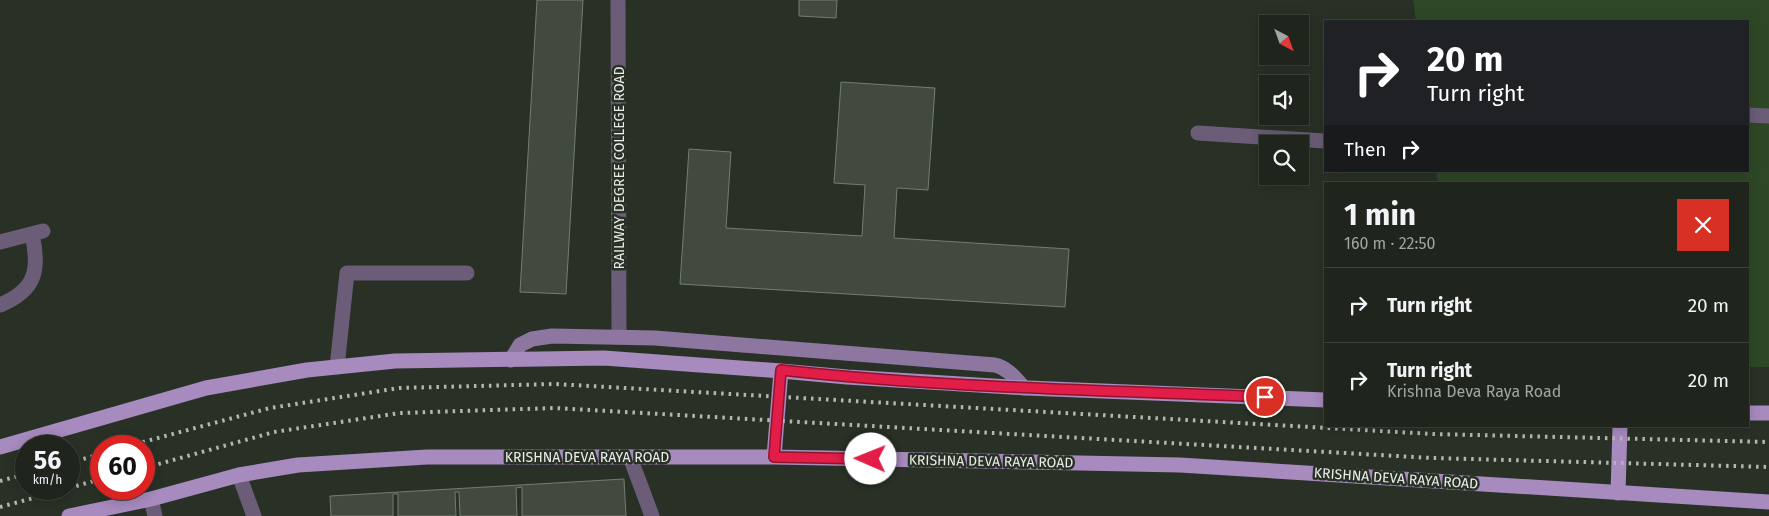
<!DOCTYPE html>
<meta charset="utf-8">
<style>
body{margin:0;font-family:"Fira Sans",sans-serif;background:#272d26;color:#f1f3f6;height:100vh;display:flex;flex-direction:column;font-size:19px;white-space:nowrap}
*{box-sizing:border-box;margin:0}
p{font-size:16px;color:#a1a5a4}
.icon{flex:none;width:28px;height:28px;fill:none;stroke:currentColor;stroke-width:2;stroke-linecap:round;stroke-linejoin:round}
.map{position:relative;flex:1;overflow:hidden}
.panel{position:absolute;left:1324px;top:182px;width:425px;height:245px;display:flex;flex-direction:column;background:#1f251d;border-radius:0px;box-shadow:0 2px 12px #0003,0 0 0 1px #3c423b}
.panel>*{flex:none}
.banner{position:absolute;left:1324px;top:20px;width:425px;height:152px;border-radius:0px;box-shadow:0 2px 12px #0003,0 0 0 1px #3c423b;background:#202124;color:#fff;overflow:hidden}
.needle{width:32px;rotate:139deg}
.fabs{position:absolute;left:1259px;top:15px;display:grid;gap:10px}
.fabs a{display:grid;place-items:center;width:50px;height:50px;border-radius:0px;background:#1f251d;box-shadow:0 2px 12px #0003,0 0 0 1px #3c423b;font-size:25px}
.speed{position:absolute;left:15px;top:435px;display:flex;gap:10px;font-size:25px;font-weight:700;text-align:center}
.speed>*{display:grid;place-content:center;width:65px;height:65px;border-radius:50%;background:#1f251d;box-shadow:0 2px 12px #0003,0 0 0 1px #3c423b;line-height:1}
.speed small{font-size:12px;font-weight:400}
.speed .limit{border:8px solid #d22;background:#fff;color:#111}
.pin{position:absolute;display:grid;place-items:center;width:42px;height:42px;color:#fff;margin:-21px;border:2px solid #fff;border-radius:50%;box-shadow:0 1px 5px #0007}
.me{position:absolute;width:55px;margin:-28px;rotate:271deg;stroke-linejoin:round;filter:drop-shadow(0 0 4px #0008)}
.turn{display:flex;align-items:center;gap:18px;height:105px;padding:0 20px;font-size:22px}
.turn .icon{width:65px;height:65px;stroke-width:2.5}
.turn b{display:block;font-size:35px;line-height:42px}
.then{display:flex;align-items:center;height:48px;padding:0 20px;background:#0003;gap:10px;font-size:19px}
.round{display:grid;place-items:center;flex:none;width:52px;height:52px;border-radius:0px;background:#272d26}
.summary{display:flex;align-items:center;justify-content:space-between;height:85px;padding:0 20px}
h1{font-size:30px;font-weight:700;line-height:38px}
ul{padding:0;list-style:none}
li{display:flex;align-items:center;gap:15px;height:75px;padding:0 20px;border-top:1px solid #3c423b}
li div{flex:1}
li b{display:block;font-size:19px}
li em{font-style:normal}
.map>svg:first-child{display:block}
.green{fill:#2e4826}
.building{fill:#424a40;stroke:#747d72}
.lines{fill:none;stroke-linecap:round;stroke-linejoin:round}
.lane{stroke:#6b5d77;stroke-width:15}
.street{stroke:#6b5d77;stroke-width:15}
.secondary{stroke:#8d769f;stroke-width:15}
.primary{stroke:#a78abe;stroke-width:15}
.rail{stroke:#b3b9b2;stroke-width:4;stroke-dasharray:2.5 5;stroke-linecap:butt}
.route-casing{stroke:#92132f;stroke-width:12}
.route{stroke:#e11d48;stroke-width:9}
.labels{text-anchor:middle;stroke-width:5;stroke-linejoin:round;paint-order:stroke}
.street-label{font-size:14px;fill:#e9eee8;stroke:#293127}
</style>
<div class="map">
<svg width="1769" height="516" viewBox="0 0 1769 516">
<rect width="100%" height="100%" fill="#293127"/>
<path class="green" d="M1413,0H1769V367H1748V184H1438L1436,171H1748V21H1416Z"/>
<path class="building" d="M537,0H583L566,294L520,292Z
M799,0H837L836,18L799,16Z
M841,82L935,88L928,190L897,188L894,238L1069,249L1065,307L680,284L689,149L731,152L726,228L862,236L865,185L834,183Z
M624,479L626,516H522V487L516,488L517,516H460L459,492H455L456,516H398V494H393V516H331L330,496Z"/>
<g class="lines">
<path class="lane" d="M1748,115L1769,116
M1198,133L1325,141
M0,242L43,231
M0,305C36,290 40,270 32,234"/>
<path class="street" d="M618,0L619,337
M337,367L347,273H467
M630,457L652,516
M239,475L254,516
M151,499L155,516"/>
<path class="secondary" d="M511,360L520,345L532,339L552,336L655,338L995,365C1008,368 1015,378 1024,388"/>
<path class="primary" d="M1748,413H1769
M0,447L206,388L307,370L395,361L604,358L781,371L847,377L1027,388L1325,400
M774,457L781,371
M1618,493L1620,426
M69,516L151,499L239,475L298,465L427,457H774L1180,465L1769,502"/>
<path class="rail" d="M128,446L270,408L399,388L555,384L1433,434L1769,442
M69,463L101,454
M144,468L274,432L400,413L555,408L1432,458L1769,467
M0,481L26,474
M69,488L101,479
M0,507L67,489"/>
</g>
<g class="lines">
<g class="route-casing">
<path id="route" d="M871,459L774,457L781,370C942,388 1104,390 1265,397"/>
</g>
<use href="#route" class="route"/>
</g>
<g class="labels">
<g class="street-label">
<text transform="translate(619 168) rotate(-90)" y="5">RAILWAY DEGREE COLLEGE ROAD</text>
<text x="587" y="462">KRISHNA DEVA RAYA ROAD</text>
<text transform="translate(991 461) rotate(1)" y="5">KRISHNA DEVA RAYA ROAD</text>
<text transform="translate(1396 478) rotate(4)" y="5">KRISHNA DEVA RAYA ROAD</text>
</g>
</g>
</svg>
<div class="fabs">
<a><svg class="needle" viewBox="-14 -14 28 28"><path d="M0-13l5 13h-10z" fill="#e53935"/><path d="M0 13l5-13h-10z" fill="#a1a5a4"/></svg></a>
<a><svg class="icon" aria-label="sound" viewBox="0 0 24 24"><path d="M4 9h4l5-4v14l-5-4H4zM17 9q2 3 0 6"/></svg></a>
<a><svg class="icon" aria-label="search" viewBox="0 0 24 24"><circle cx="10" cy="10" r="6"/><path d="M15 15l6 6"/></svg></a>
</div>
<div class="speed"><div>56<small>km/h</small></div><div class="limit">60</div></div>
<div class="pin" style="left:1265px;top:397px;background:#d93025"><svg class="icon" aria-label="arrive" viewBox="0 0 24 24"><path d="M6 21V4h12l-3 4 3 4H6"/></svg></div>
<svg class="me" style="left:871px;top:459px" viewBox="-20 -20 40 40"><circle r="19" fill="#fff"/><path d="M0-13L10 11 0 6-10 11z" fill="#e11d48"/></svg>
<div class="banner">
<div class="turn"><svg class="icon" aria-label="right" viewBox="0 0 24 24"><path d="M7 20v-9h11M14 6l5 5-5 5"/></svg><div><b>20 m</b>Turn right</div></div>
<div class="then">Then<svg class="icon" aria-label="right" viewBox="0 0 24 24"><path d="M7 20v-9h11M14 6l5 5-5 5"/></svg></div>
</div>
<section class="panel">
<div class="summary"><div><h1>1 min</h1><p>160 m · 22:50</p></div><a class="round" style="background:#d93025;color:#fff"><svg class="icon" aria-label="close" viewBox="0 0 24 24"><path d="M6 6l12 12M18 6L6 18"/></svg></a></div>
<ul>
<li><svg class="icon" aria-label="right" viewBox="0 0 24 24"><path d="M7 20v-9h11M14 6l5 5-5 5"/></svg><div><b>Turn right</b></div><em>20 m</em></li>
<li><svg class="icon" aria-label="right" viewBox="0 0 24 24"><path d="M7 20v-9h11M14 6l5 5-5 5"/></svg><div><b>Turn right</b><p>Krishna Deva Raya Road</p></div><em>20 m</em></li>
</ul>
</section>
</div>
